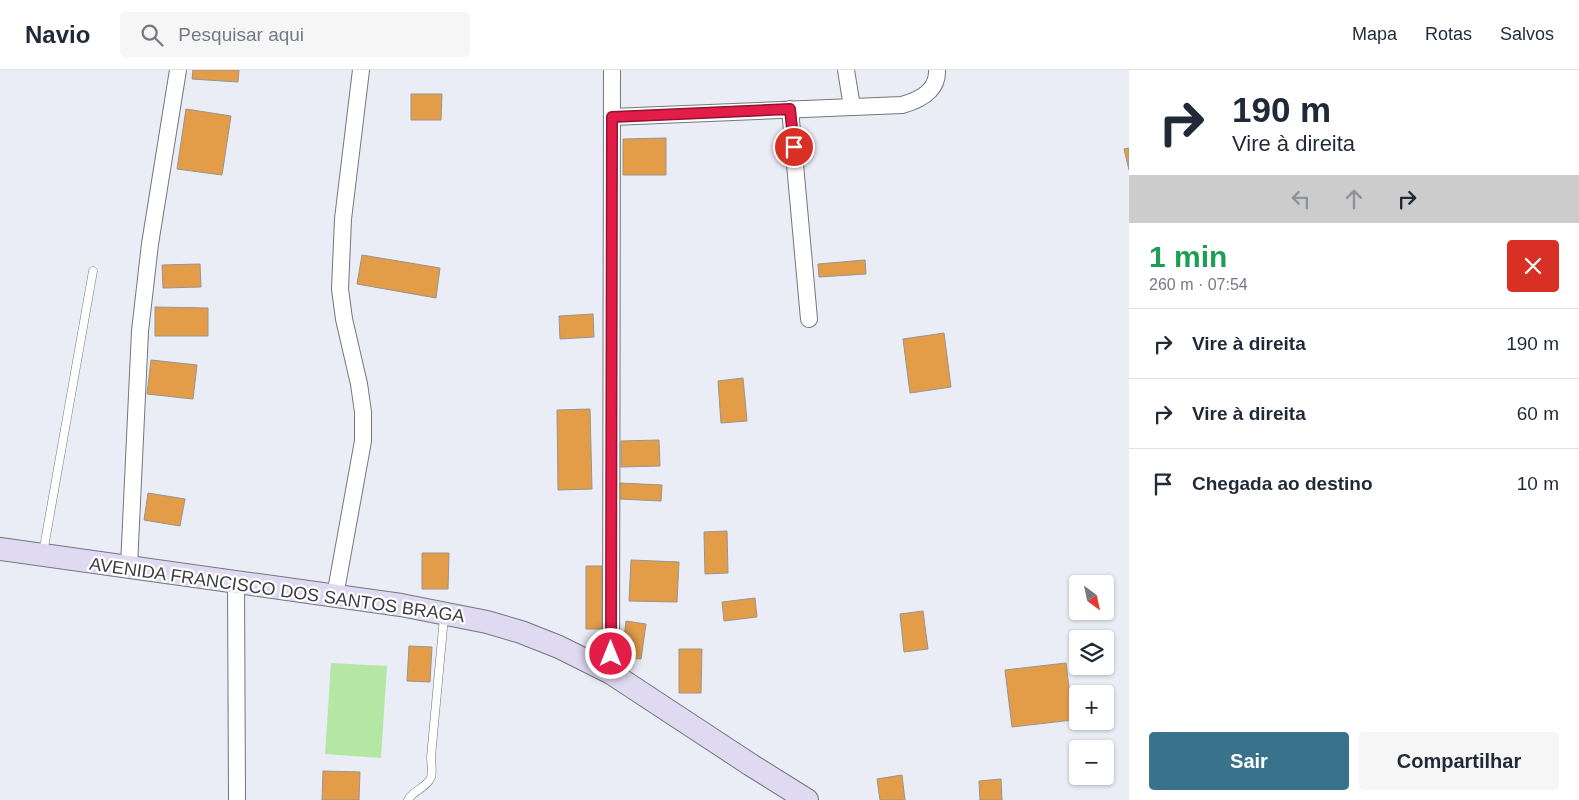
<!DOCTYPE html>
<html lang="pt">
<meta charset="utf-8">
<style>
body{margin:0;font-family:Helvetica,sans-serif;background:#f6f6f7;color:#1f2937;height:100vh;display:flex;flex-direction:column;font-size:19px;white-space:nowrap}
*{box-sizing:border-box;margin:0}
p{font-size:16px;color:#747a83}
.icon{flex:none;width:28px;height:28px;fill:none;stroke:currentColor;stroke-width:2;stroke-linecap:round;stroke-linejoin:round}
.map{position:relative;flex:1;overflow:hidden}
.panel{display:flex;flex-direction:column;background:#fff;width:450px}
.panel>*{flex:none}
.guide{background:#fff;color:#1f2937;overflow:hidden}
.needle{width:32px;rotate:147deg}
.fabs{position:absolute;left:1069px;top:505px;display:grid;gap:10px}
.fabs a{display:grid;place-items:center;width:45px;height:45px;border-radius:5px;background:#fff;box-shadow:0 1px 4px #0004;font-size:25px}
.pin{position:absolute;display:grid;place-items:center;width:42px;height:42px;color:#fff;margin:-21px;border:2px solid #fff;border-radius:50%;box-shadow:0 1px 5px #0007}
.me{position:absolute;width:55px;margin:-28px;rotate:0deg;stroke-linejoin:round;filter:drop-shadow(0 0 4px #0008)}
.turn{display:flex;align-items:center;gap:18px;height:105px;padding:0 20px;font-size:22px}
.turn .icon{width:65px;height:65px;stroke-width:2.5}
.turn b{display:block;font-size:35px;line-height:42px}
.lanes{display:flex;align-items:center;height:48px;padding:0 20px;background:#0003;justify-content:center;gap:25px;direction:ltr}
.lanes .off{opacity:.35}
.round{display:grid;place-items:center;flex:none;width:52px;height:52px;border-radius:5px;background:#f6f6f7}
.headline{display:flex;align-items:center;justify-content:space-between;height:85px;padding:0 20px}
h1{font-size:30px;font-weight:600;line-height:38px;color:#1e9e55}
.primary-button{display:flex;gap:10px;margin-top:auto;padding:10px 20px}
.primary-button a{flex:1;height:58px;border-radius:5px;background:#38728b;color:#fff;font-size:20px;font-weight:600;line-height:58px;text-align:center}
.primary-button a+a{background:#f6f6f7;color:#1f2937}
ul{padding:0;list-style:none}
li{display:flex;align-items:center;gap:15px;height:70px;padding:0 20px;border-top:1px solid #e0e1e3}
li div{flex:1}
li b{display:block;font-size:19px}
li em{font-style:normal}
header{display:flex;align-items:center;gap:30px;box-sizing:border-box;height:70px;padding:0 25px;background:#fff;border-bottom:1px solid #e0e1e3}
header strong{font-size:24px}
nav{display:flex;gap:28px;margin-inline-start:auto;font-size:18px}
.search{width:350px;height:45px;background:#f6f6f7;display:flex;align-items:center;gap:12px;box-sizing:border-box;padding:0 18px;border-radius:5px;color:#747a83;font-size:19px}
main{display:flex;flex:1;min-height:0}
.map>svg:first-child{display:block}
.green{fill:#b4e7a4}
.building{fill:#e39d49;stroke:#99948e}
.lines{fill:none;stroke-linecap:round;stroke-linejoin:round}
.lane-casing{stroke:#73767c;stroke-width:9}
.street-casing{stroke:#73767c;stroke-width:18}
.secondary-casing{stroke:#73767c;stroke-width:24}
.lane{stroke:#fff;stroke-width:8}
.street{stroke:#fff;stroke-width:16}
.secondary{stroke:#e0d9f2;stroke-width:22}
.route-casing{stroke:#92132f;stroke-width:12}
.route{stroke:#e11d48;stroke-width:9}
.labels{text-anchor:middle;stroke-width:4.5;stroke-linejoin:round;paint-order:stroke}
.street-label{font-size:18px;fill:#3b3d40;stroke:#fff}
</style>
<header>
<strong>Navio</strong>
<div class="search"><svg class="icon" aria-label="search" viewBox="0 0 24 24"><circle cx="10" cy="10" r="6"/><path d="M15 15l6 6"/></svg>Pesquisar aqui</div>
<nav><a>Mapa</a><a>Rotas</a><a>Salvos</a></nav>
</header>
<main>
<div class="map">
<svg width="1129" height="730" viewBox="0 0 1129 730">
<rect width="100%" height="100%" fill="#eaedf5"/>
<path class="green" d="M331,593L387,596L381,688L325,684Z"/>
<path class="building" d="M193,0H239L238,12L192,9Z
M411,24H442L441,50H411Z
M186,39L231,46L222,105L177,99Z
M666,68V105H623V69Z
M1129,78V100L1124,79Z
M362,185L440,198L436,228L357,214Z
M865,190L866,204L819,207L818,194Z
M200,194L201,217L163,218L162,195Z
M155,237L208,238V266H155Z
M593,244L594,267L560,269L559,246Z
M944,263L951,317L910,323L903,269Z
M151,290L197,295L193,329L147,324Z
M743,308L747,351L721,353L718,311Z
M590,339L592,419L558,420L557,340Z
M659,370L660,396L621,397V371Z
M620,413L662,415L661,431L619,429Z
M148,423L185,429L180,456L144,450Z
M727,461L728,503L705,504L704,462Z
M422,483H449L448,519H422Z
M631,490L679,492L677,532L629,531Z
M586,496H602V559H586Z
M755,528L757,547L724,551L722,532Z
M923,541L928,579L904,582L900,544Z
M626,551L646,554L641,589L622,587Z
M409,576L432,577L430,612L407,611Z
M679,579H702L701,623H679Z
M1066,593L1073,650L1012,657L1005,600Z
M323,701L360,702L359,730H322Z
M902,705L905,730H880L877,709Z
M1001,709L1002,730H980L979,711Z"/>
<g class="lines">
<g class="lane-casing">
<path id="lane" d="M43,483L93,201
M408,730C413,720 427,718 431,707C433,702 431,693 431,687L444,547"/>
</g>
<g class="street-casing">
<path id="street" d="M846,0L852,37
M790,39L809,249
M612,47L902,35C920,30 938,21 937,0
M129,496L140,261L150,174L178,0
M236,511L237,730
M335,526L363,371V342L359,314L344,249L340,219L343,149L361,0
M611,603L612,0"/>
</g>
<g class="secondary-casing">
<path id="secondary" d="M0,479L401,535L487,552L521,562L559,577L611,603L751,695L807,730"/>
</g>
<use href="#lane" class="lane"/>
<use href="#street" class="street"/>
<use href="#secondary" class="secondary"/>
</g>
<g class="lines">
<g class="route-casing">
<path id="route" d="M611,584L612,47L790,39L794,77"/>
</g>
<use href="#route" class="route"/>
</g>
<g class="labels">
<g class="street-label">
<text transform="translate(277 520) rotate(8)" y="6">AVENIDA FRANCISCO DOS SANTOS BRAGA</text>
</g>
</g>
</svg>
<div class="fabs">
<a><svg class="needle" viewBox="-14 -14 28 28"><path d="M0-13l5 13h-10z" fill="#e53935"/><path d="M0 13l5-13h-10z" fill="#747a83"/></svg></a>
<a><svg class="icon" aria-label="layers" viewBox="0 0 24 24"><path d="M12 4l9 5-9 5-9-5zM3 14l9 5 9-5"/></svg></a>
<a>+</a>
<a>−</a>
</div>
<div class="pin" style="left:794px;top:77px;background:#d93025"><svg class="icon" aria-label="arrive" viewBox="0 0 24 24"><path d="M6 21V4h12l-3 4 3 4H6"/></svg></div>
<svg class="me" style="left:611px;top:584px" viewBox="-20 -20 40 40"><circle r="17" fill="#e11d48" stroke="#fff" stroke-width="3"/><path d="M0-11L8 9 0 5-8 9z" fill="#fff"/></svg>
</div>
<section class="panel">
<div class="guide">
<div class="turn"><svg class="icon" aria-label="right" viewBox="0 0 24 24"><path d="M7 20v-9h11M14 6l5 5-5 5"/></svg><div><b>190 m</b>Vire à direita</div></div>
<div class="lanes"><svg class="icon off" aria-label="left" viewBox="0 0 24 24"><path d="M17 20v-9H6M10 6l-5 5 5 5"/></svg><svg class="icon off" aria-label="ahead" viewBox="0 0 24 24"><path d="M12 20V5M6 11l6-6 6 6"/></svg><svg class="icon" aria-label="right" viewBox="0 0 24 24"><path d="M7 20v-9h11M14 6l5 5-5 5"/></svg></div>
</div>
<div class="headline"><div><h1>1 min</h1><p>260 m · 07:54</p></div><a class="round" style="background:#d93025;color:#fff"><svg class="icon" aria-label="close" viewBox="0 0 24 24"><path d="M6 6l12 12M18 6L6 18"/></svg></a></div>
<ul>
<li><svg class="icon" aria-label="right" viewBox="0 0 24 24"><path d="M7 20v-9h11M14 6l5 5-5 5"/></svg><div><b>Vire à direita</b></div><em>190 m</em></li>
<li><svg class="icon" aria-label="right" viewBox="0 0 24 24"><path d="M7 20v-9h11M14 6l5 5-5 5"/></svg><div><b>Vire à direita</b></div><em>60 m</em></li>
<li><svg class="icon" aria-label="arrive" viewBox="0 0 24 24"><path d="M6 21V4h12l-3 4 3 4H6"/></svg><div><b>Chegada ao destino</b></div><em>10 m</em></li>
</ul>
<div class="primary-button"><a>Sair</a><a>Compartilhar</a></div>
</section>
</main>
